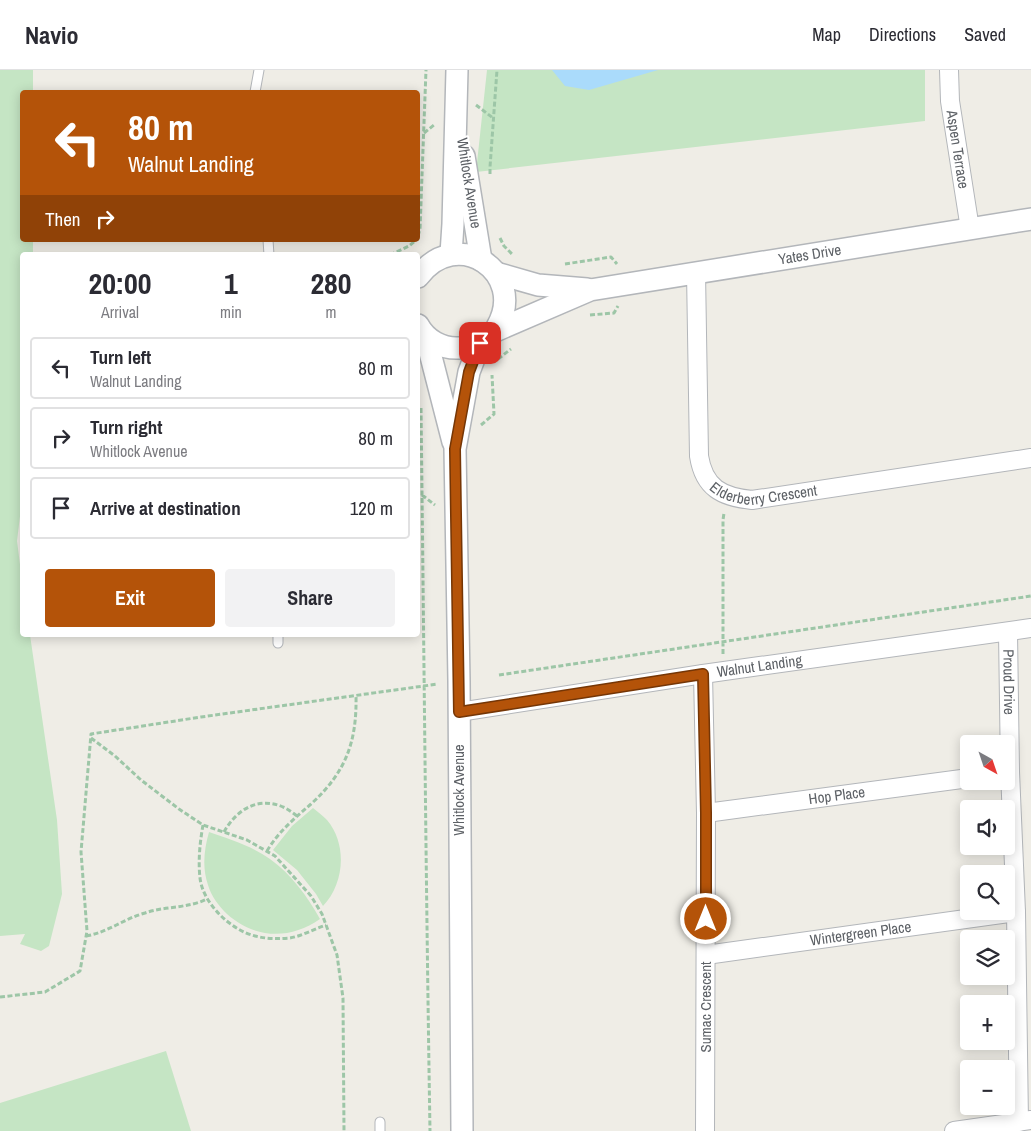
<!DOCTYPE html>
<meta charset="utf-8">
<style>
body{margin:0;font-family:"Archivo Narrow",sans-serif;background:#f2f2f3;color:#2b2b33;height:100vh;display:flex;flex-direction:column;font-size:19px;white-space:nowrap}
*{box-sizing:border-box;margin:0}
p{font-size:16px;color:#7c7c81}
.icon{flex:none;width:28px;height:28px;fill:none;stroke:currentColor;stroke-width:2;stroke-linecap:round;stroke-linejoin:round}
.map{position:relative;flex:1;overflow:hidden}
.side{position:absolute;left:20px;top:182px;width:400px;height:385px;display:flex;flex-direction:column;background:#fff;border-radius:5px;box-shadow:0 2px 12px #0003}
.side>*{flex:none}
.banner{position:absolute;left:20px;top:20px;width:400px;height:152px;border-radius:5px;box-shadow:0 2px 12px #0003;background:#b45309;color:#fff;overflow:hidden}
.needle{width:32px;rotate:140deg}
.fabs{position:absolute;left:960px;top:665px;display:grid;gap:10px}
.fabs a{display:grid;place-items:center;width:55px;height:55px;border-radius:5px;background:#fff;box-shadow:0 2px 12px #0003;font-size:25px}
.pin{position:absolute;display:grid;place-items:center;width:42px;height:42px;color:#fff;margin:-21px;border-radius:10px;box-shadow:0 2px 8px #0006}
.me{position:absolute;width:55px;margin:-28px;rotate:0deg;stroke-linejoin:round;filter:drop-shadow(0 0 4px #0008)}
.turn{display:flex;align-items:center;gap:18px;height:105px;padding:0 25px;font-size:22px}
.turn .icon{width:65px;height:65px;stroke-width:2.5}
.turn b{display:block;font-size:35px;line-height:42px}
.then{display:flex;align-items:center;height:48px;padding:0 25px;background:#0003;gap:10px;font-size:19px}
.eta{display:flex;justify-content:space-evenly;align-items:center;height:85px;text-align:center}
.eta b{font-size:30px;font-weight:700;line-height:35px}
.primary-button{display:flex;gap:10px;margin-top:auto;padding:10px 25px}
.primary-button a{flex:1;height:58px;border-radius:5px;background:#b45309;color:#fff;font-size:20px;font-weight:700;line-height:58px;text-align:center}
.primary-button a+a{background:#f2f2f3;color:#2b2b33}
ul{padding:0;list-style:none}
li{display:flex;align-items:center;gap:15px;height:62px;margin:0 10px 8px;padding:0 15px;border:2px solid #e1e1e2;border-radius:5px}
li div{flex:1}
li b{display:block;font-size:19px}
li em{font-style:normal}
header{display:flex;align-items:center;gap:30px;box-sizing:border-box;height:70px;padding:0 25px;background:#fff;border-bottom:1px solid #e1e1e2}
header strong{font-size:24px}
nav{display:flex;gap:28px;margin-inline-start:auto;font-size:18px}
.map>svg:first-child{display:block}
.green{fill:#c5e5c4}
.water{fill:#aadbfb}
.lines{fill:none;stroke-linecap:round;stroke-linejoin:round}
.service-casing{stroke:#b3b6ba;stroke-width:11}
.minor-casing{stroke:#b3b6ba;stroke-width:20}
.tertiary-casing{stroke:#b3b6ba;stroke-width:24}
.path{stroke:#9dc6a7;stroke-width:3;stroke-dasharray:5 2.5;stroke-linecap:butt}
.service{stroke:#fff;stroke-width:9}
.minor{stroke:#fff;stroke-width:18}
.tertiary{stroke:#fff;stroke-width:21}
.route-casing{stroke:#753606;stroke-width:12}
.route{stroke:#b45309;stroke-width:9}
.labels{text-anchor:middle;stroke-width:4;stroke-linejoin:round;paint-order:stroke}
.street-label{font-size:15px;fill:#5d6166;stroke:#fff}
</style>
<header>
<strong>Navio</strong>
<nav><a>Map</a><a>Directions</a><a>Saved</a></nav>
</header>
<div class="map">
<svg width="1031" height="1061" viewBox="0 0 1031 1061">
<rect width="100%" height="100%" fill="#efede6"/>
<path class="green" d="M0,0H33V22H22V170H33V185H22V430L17,471L22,510V565H30L57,750L62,824L49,876L41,881L20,874L25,864L0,866Z
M487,0H925V51L476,102Z
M313,738C318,742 323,746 327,750C348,775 344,814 323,836L316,824L297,800L273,780L292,756Z
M209,762C229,769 252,776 270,789C291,804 308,827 320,849C290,870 255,869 227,844C219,836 211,826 208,815C202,797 204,780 209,762Z
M166,981L191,1061H0V1033Z"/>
<path class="water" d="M552,0H658L589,20L565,16Z"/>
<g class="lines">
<g class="service-casing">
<path id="service" d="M255,22L259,0
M268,170L269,185
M278,565V573
M380,1061V1052"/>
</g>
<g class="minor-casing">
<g id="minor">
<path id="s1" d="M949,0L950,31L970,159"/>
<path id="s2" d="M696,202L699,386C704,418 722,427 752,430L1031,388"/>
<path id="s3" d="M1008,562L1010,702L1016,842L1019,1052"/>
<path d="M703,604L706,743L705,1061"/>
<path id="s4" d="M459,642L703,604L1031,558"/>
<path id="s5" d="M706,743L969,708"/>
<path id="s6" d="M706,885L1016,842"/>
<path d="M954,1061L1031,1050"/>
</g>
</g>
<g class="tertiary-casing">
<g id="tertiary">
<path d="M464,86L481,190"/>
<path d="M451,184L453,154L457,0"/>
<path d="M496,203L538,215L587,219"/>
<path d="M418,207C457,154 528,203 497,257C489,270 474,278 459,278C442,279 426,270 418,255"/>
<path id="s7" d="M495,261L590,220L1031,149"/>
<path d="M426,267L453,372"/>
<path d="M462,1061L459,611L455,379L469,302L480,273"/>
</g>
</g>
<path class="path" d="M476,35L493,48
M424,63L434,55
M490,104V97L497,0
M418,166L420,159L426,0
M500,168L504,176L513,185
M390,185L409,176L416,170
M565,194L611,187L617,194
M590,245L614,243L618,236
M498,289L511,279
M421,338C424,579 426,820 430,1061
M481,355L494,344L492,305
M422,425L435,435
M723,584V450L724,443
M499,605L1031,526
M91,668L115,686L141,710L179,739L203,755L247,770L275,786L311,826L322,844L337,885L343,928L344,1061
M203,755C200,772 198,790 200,808C203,834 231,860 255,866C267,869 278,869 290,868C302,866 314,859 326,855
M224,762C236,740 258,726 283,737C288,739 293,743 297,746
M267,781C278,762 295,748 311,734C346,702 357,672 356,625
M86,866C109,862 123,849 145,843C159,838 174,838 188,835C194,834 201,832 207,829
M0,927L45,922L80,901L87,861L81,782L91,664L201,647L438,614"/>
<use href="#service" class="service"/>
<use href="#minor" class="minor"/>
<use href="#tertiary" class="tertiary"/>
</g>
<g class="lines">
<g class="route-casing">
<path id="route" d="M480,273L469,302L455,379L459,642L703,604L706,743V849"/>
</g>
<use href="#route" class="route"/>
</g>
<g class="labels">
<g class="street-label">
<text dy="5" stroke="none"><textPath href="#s1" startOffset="80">Aspen Terrace</textPath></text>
<text transform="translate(469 113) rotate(81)" y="5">Whitlock Avenue</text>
<text dy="5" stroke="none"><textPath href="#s7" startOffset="326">Yates Drive</textPath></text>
<text dy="5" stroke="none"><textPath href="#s2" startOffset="271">Elderberry Crescent</textPath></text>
<text dy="5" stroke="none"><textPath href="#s4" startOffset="304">Walnut Landing</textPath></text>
<text dy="5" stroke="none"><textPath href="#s3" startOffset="50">Proud Drive</textPath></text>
<text transform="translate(459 720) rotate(-90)" y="5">Whitlock Avenue</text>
<text dy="5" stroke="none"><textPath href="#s5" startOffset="132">Hop Place</textPath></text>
<text dy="5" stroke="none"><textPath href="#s6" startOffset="156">Wintergreen Place</textPath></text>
<text transform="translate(706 937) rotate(-90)" y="5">Sumac Crescent</text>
</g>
</g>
</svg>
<div class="fabs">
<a><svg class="needle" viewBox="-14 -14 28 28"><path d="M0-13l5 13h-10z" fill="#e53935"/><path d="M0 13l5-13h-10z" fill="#7c7c81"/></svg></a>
<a><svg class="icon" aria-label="sound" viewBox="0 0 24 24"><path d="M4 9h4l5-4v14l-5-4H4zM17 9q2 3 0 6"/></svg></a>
<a><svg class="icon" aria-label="search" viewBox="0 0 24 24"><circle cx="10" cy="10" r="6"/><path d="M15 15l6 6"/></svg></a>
<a><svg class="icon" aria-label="layers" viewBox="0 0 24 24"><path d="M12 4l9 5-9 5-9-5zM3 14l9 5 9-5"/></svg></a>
<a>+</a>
<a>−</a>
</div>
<div class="pin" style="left:480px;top:273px;background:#d93025"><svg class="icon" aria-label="arrive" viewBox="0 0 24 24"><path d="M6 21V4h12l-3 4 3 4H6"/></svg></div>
<svg class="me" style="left:706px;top:849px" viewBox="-20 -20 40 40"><circle r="17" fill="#b45309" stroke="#fff" stroke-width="3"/><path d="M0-11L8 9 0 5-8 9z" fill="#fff"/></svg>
<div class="banner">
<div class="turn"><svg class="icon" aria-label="left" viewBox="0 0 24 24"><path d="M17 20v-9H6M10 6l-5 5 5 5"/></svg><div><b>80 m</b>Walnut Landing</div></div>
<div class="then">Then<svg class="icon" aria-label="right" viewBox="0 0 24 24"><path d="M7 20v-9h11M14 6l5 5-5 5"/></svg></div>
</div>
<section class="side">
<div class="eta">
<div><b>20:00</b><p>Arrival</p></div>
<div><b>1</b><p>min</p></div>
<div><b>280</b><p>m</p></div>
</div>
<ul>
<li><svg class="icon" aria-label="left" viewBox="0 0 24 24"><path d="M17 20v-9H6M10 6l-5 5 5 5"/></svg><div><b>Turn left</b><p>Walnut Landing</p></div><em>80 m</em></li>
<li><svg class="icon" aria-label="right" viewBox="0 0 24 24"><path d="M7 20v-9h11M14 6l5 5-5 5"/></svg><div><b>Turn right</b><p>Whitlock Avenue</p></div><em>80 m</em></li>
<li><svg class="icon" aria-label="arrive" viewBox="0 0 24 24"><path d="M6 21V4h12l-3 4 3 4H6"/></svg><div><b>Arrive at destination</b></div><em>120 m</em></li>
</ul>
<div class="primary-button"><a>Exit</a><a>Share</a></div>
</section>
</div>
